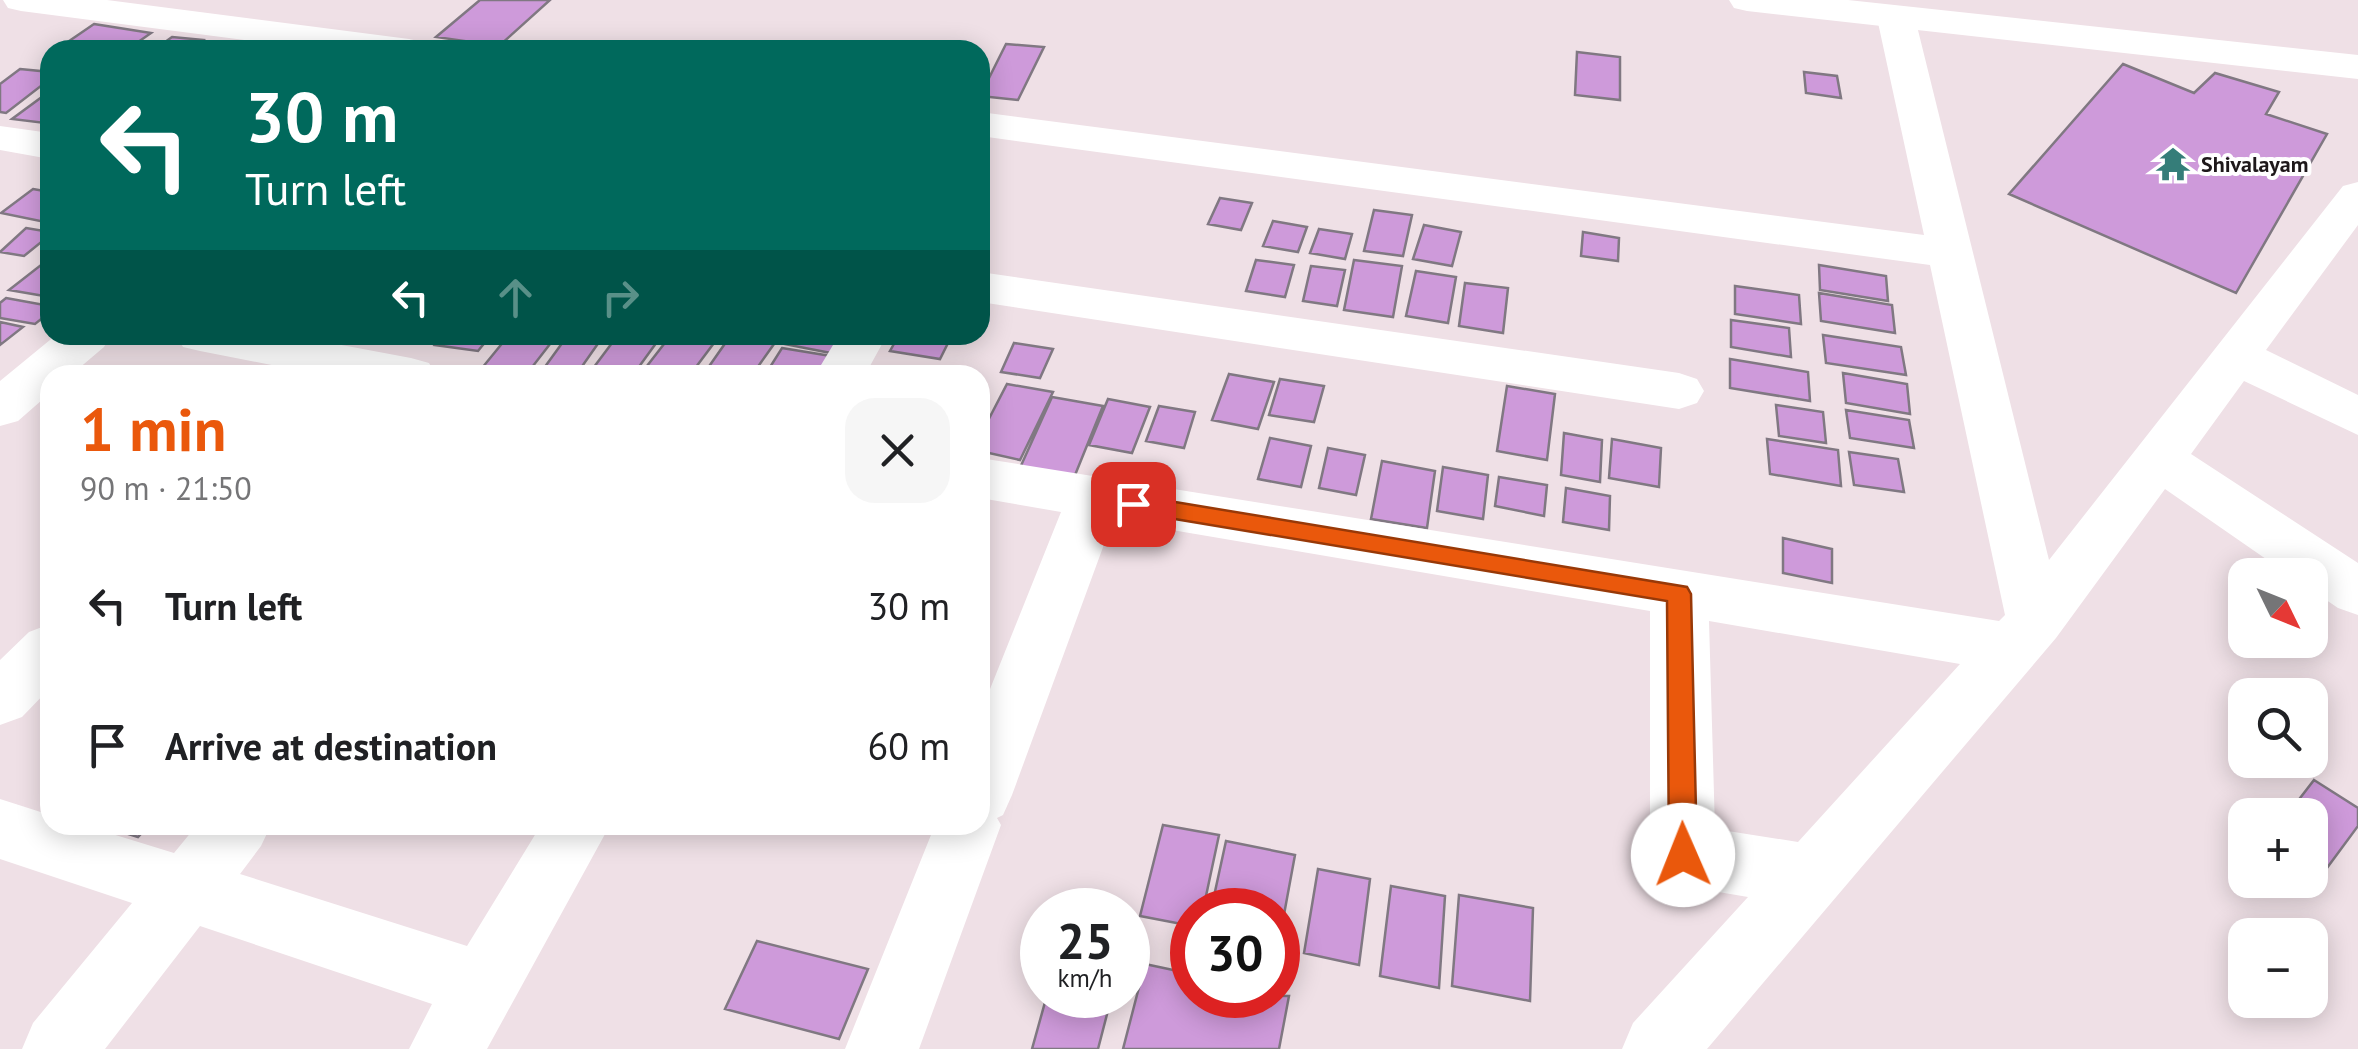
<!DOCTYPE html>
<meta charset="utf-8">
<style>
body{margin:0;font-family:"PT Sans",sans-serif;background:#f6f6f6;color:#202124;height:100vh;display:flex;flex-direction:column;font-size:38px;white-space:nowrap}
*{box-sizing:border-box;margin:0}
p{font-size:32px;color:#757577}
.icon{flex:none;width:55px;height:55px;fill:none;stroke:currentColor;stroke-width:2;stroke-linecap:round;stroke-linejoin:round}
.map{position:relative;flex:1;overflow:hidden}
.panel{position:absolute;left:40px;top:365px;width:950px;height:470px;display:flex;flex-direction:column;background:#fff;border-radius:30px;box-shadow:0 5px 25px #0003}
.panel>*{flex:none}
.guide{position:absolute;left:40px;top:40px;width:950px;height:305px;border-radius:30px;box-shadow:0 5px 25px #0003;background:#00695c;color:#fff;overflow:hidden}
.needle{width:65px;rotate:133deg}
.buttons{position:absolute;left:2228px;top:558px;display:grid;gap:20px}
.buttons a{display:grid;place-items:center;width:100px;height:100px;border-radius:20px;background:#fff;box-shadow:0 5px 25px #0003;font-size:50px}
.speed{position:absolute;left:1020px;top:888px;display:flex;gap:20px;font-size:50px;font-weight:700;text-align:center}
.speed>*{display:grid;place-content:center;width:130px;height:130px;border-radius:50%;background:#fff;box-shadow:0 5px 25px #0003;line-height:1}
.speed small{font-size:25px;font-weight:400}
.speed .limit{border:15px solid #d22;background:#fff;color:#111}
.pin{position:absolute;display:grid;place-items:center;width:85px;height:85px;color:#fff;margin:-42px;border-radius:20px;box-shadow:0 5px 15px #0006}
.me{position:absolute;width:110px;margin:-55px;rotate:359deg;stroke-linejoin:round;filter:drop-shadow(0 0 8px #0008)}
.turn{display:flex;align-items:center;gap:35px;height:210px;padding:0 40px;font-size:45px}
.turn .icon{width:130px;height:130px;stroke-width:2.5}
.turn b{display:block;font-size:70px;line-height:85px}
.lanes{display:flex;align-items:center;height:95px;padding:0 40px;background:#0003;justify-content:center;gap:50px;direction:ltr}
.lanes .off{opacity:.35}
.round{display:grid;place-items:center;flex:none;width:105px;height:105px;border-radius:30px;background:#f6f6f6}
.headline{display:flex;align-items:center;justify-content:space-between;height:170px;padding:0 40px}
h1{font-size:60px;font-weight:800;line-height:75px;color:#ea580c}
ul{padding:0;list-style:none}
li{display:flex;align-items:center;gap:30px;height:140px;padding:0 40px}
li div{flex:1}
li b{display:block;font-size:38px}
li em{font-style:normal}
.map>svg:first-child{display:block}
.building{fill:#ce9ada;stroke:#807882;stroke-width:2.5}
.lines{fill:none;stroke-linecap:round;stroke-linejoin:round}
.minor{fill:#fff;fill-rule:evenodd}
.tertiary{fill:#fff;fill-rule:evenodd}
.route{fill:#ea580c;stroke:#983908;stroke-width:2.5}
.labels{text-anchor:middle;stroke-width:8;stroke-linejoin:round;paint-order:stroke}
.far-poi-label{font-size:22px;font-weight:bold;fill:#1e181a;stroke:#fff;text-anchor:start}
</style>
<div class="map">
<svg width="2358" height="1049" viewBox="0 0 2358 1049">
<rect width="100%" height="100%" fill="#efe0e6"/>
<path class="building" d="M480,0H550L499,46L436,37Z
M94,24L151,33L131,47L103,42L92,50H56Z
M172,37L203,40L191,50H154Z
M1006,44L1044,47L1018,100L980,96Z
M1577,52L1620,57V100L1575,95Z
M2123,64L2194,93L2215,73L2279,92L2266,114L2327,134L2236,293L2009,194Z
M20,69L50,72V79L6,113L0,112V84Z
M1804,72L1837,76L1841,98L1806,93Z
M50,91V119L45,123L12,119Z
M33,189L50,192V223L1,213Z
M1220,198L1252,203L1241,230L1208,224Z
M1374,210L1412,215L1403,256L1364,251Z
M1273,221L1307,227L1298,252L1263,246Z
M1424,225L1461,232L1452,266L1413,259Z
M26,228L50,232V235L24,256L0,252Z
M1319,229L1352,234L1345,259L1310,253Z
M1583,232L1619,238L1618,261L1581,256Z
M1256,260L1294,265L1285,297L1246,291Z
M1354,260L1402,266L1393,317L1344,310Z
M41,265L50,267V297L9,290Z
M1819,265L1886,276L1888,301L1820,290Z
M1311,266L1345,270L1337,306L1303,301Z
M1416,271L1456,277L1448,323L1406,316Z
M1465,283L1508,288L1503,333L1459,326Z
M1735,286L1799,295L1801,324L1735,314Z
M1819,293L1892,305L1895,333L1821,321Z
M6,298L50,306V312L35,324L0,318V303Z
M1731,320L1789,328L1791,357L1731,347Z
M0,322L23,327L0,345Z
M444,335H491L478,351L435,345Z
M509,335H557L526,375L482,368Z
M568,335H604L576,375H539Z
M618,335H662L633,375H588Z
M671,335H720L690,375H640Z
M731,335L774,344L752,375H703Z
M790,335H842L831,353L784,344Z
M899,335H952L940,359L890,351Z
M1823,335L1901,347L1906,375L1826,363Z
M1014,343L1053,349L1040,378L1001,372Z
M782,348L837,357L827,375H765Z
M1730,359L1808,372L1810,401L1730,388Z
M1843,373L1907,384L1910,414L1846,403Z
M1229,374L1274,382L1258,429L1212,420Z
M1280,379L1324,386L1314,422L1269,415Z
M1007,384L1053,392L1020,460L980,451V436Z
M1507,386L1555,394L1547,460L1497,451Z
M1052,397L1103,406L1073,480L1019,470Z
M1108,399L1150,407L1132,453L1089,445Z
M1776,405L1823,412L1826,443L1779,436Z
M1159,406L1195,412L1184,448L1146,441Z
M1846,410L1909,420L1914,448L1850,438Z
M1564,433L1602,440L1600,482L1561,475Z
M1270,438L1311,446L1301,487L1258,479Z
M1612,439L1661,448L1659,487L1609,478Z
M1767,439L1838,450L1841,486L1770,474Z
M1328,448L1365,455L1356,495L1319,488Z
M1849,452L1898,459L1904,492L1854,485Z
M1382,461L1435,471L1427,528L1371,519Z
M1443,467L1488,475L1483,519L1437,511Z
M1499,477L1547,485L1544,516L1495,506Z
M1566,488L1610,496L1609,530L1563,522Z
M1783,538L1832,549V583L1783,573Z
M2314,780L2358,808V826L2324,872L2310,862V815H2287Z
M100,825H149L138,837Z
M1163,825L1219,835L1203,910H1192V926L1140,916Z
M1226,841L1295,855L1278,947V910H1211Z
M1318,869L1370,879L1359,965L1304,953Z
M1391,886L1445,896L1439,988L1380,976Z
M1459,895L1533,908L1530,1001L1452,986Z
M757,941L868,969L839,1039L725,1009Z
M1145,964L1192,974V995L1289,996L1279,1049H1123Z
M1047,995H1112L1098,1049H1032Z"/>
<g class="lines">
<path class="minor" d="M3,0H107L409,39L423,42L428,50H321L21,11L8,8Z
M1896,7L1909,10L1915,18L2049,560L2343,186L2358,182V225L2266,350L2358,395V435L2244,381L2191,454L2358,563V615L2338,608L2310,589V575H2289L2165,489L2056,638L1707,1049H1622L1633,1023L1748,897L1683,886L1659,877L1650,855V611L1113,520L1012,795L1003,815L997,818L1001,825L919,1049H845L935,825H980V714L1061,512L980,498V458L1999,621L2005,615L1930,265L980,136V112L1924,235L1877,18L1883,10ZM1709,621L1960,664L1798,842L1715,829Z
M0,126L50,133V159L0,150Z
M980,272L1679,373L1697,379L1704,391L1697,403L1679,409L980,302Z
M56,335H111L104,347L71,375H50V393L18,421L0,426V381Z
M176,335H288L411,358L429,363L436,375H322L200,351L183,347Z
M839,335H887L865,375H815Z
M50,624V688L22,717L0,725V660L29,632Z
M0,799L50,815V825H83L174,853L197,825H271L261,846L240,874L467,946L541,825H610L487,1049H409L432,1004L200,926L105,1049H22L33,1023L132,903L0,859Z"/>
<path class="tertiary" d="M1729,0H1848L2358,55V79L1747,11L1734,8Z"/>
</g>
<path class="route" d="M1133,495L1687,587L1691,594L1697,855L1693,864L1683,868L1674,864L1669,855L1667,601L1133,512L1122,504Z"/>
<defs>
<g id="temple-bare" transform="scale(2.7)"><path d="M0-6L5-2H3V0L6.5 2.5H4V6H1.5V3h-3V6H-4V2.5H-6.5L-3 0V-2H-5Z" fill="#357d79" stroke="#fff" stroke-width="2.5" paint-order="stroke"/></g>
</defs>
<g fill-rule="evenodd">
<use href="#temple-bare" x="2173" y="164"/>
</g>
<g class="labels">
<g class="far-poi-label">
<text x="2201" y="172">Shivalayam</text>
</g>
</g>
</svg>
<div class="buttons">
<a><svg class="needle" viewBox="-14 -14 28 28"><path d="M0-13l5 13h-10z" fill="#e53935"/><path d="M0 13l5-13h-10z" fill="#757577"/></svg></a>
<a><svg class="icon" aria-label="search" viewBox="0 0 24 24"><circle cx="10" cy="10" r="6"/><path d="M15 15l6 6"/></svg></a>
<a>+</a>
<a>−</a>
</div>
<div class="speed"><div>25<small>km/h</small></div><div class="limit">30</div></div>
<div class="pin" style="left:1133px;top:504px;background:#d93025"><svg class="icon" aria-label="arrive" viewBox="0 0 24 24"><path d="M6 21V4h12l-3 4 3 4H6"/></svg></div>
<svg class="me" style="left:1683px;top:855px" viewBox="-20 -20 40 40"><circle r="19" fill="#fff"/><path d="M0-13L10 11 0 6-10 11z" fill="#ea580c"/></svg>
<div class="guide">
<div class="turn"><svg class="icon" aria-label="left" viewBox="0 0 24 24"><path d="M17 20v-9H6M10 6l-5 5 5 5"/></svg><div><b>30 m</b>Turn left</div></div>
<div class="lanes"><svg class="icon" aria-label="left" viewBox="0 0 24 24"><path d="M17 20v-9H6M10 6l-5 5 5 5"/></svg><svg class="icon off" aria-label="ahead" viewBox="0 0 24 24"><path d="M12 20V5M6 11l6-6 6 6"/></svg><svg class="icon off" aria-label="right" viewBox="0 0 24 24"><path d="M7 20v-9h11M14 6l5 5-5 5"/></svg></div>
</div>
<section class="panel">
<div class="headline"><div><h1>1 min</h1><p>90 m · 21:50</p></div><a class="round"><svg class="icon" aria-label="close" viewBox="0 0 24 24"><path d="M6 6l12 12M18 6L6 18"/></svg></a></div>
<ul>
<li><svg class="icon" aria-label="left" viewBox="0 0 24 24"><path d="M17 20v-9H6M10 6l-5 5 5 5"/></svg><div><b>Turn left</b></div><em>30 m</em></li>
<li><svg class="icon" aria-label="arrive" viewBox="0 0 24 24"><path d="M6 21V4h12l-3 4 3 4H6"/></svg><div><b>Arrive at destination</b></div><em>60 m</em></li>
</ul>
</section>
</div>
